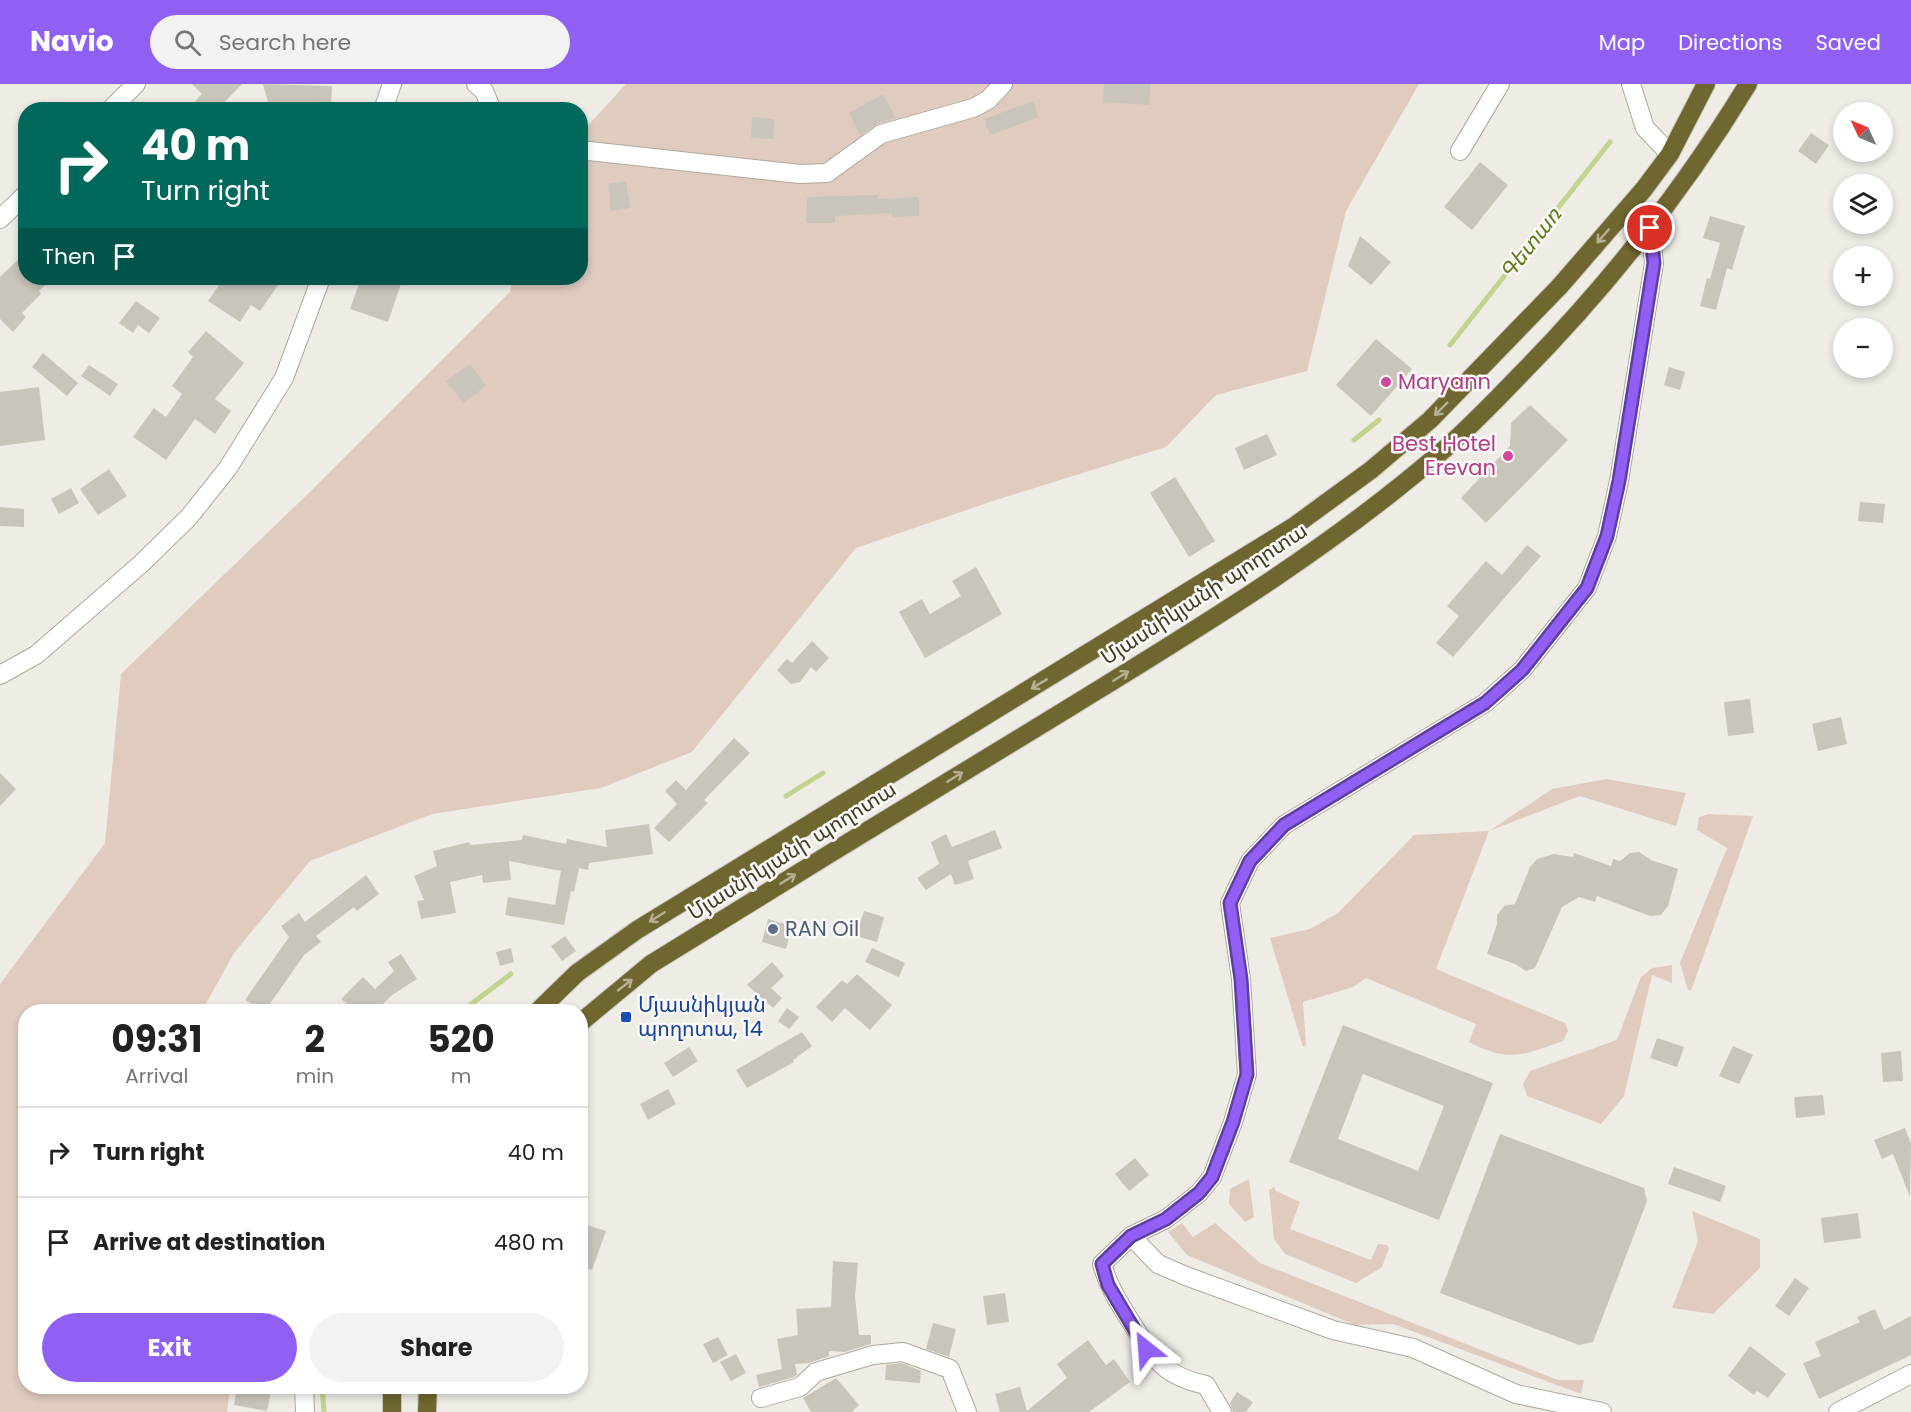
<!DOCTYPE html>
<meta charset="utf-8">
<style>
body{margin:0;font-family:Poppins,"Noto Sans Armenian",sans-serif;background:#f2f2f2;color:#222;height:100vh;display:flex;flex-direction:column;font-size:22px;white-space:nowrap}
*{box-sizing:border-box;margin:0}
p{font-size:20px;color:#767676}
.icon{flex:none;width:33px;height:33px;fill:none;stroke:currentColor;stroke-width:2;stroke-linecap:round;stroke-linejoin:round}
.map{position:relative;flex:1;overflow:hidden}
.sheet{position:absolute;left:18px;top:920px;width:570px;height:390px;display:flex;flex-direction:column;background:#fff;border-radius:24px;box-shadow:0 3px 9px #0003}
.sheet>*{flex:none}
.banner{position:absolute;left:18px;top:18px;width:570px;height:183px;border-radius:24px;box-shadow:0 3px 9px #0003;background:#00695c;color:#fff;overflow:hidden}
.needle{width:39px;rotate:314deg}
.fabs{position:absolute;left:1833px;top:18px;display:grid;gap:12px}
.fabs a{display:grid;place-items:center;width:60px;height:60px;border-radius:50%;background:#fff;box-shadow:0 3px 9px #0003;font-size:30px}
.pin{position:absolute;display:grid;place-items:center;width:51px;height:51px;color:#fff;margin:-26px;border:3px solid #fff;border-radius:50%;box-shadow:0 2px 6px #0007}
.me{position:absolute;width:66px;margin:-33px;rotate:332deg;stroke-linejoin:round;filter:drop-shadow(0 0 4px #0008)}
.turn{display:flex;align-items:center;gap:21px;height:126px;padding:0 24px;font-size:27px}
.turn .icon{width:78px;height:78px;stroke-width:2.5}
.turn b{display:block;font-size:42px;line-height:51px}
.then{display:flex;align-items:center;height:57px;padding:0 24px;background:#0003;gap:12px;font-size:22px}
.eta{display:flex;justify-content:space-evenly;align-items:center;height:102px;text-align:center}
.eta b{font-size:36px;font-weight:700;line-height:42px}
.cta{display:flex;gap:12px;margin-top:auto;padding:12px 24px}
.cta a{flex:1;height:69px;border-radius:36px;background:#905ff4;color:#fff;font-size:24px;font-weight:700;line-height:69px;text-align:center}
.cta a+a{background:#f2f2f2;color:#222}
ul{padding:0;list-style:none}
li{display:flex;align-items:center;gap:18px;height:90px;padding:0 24px;border-top:2px solid #e0e0e0}
li div{flex:1}
li b{display:block;font-size:22px}
li em{font-style:normal}
header{display:flex;align-items:center;gap:36px;box-sizing:border-box;height:84px;padding:0 30px;background:#905ff4;color:#fff}
header strong{font-size:28px}
nav{display:flex;gap:33px;margin-inline-start:auto;font-size:21px}
.search{width:420px;height:54px;background:#f2f2f2;display:flex;align-items:center;gap:15px;box-sizing:border-box;padding:0 21px;border-radius:33px;color:#767676;font-size:22px}
.map>svg:first-child{display:block}
.green{fill:#e0cbbf}
.lines{fill:none;stroke-linecap:round;stroke-linejoin:round}
.stream{stroke:#c3d48e;stroke-width:5}
.building{fill:#cac5bb;fill-rule:evenodd}
.minor-casing{stroke:#ada99c;stroke-width:20}
.highway-casing{stroke:#cac8c2;stroke-width:20}
.minor{stroke:#fff;stroke-width:18}
.highway{stroke:#6f672f;stroke-width:18}
.oneway{stroke:#b5b093}
.route-casing{stroke:#5e3e9f;stroke-width:15}
.route{stroke:#905ff4;stroke-width:10}
.hotel-dot{fill:#d1479c;stroke:#fbf9f7;stroke-width:2}
.service-dot{fill:#5c6f8a;stroke:#fbf9f7;stroke-width:2}
.transit-dot{fill:#1a4fb4;stroke:#fbf9f7;stroke-width:2}
.labels{text-anchor:middle;stroke-width:5;stroke-linejoin:round;paint-order:stroke}
.hotel-label{font-size:21px;fill:#b23c85;stroke:#fbf9f7;text-anchor:start}
.street-label{font-size:21px;fill:#423c24;stroke:#fbf9f7}
.service-label{font-size:21px;fill:#4e5e75;stroke:#fbf9f7;text-anchor:start}
.transit-label{font-size:21px;fill:#164399;stroke:#fbf9f7;text-anchor:start}
.water-label{font-size:22px;font-style:italic;fill:#627a1b;stroke:#fbf9f7}
</style>
<header>
<strong>Navio</strong>
<div class="search"><svg class="icon" aria-label="search" viewBox="0 0 24 24"><circle cx="10" cy="10" r="6"/><path d="M15 15l6 6"/></svg>Search here</div>
<nav><a>Map</a><a>Directions</a><a>Saved</a></nav>
</header>
<div class="map">
<svg width="1911" height="1328" viewBox="0 0 1911 1328">
<rect width="100%" height="100%" fill="#efece6"/>
<path class="green" d="M626,0H1419L1346,127L1307,287L1216,311L1166,363L993,417L856,464L692,668L601,704L432,730L310,777L234,869L202,927H26V1302H230L227,1328H0V900L105,759L121,590L316,402L510,208L512,194H580L581,49Z
M1606,695L1686,709L1676,742L1580,712L1489,747L1436,885L1565,939L1568,947L1563,957C1523,971 1509,979 1469,958L1476,940L1366,894L1353,903L1303,918L1306,961L1303,963L1270,854L1310,845L1338,829L1414,751L1489,747L1552,705Z
M1709,730L1753,732L1691,907L1688,906L1680,879L1727,764L1697,746L1699,733Z
M1672,881V899L1652,891L1624,1012L1601,1040L1527,1012L1523,1000L1530,987L1617,956L1641,893L1652,884Z
M1249,1095L1254,1133L1245,1138L1229,1120L1230,1105Z
M1274,1103L1276,1107L1300,1118L1290,1145L1371,1176L1378,1160L1387,1161L1389,1164L1382,1183L1356,1199L1285,1170L1274,1155L1269,1106Z
M1692,1127L1760,1155V1184L1713,1230L1672,1224L1698,1157Z
M1182,1139L1193,1153L1215,1139L1260,1179L1558,1296H1584L1581,1310L1393,1240L1355,1241L1187,1171L1168,1148Z"/>
<g class="lines">
<path class="stream" d="M1450,261L1610,58
M1354,356L1379,336
M786,712L823,689
M462,927L511,890
M322,1302L324,1328"/>
</g>
<path class="building" d="M192,0H242L217,26H187L202,10Z
M263,0L332,2L331,26H270Z
M1104,0H1151L1149,21L1103,18Z
M883,10L896,34L878,39L860,51L849,29Z
M1033,17L1039,33L990,51L984,35Z
M752,33L774,35L773,55L751,54Z
M1811,49L1829,61L1816,80L1798,67Z
M1480,78L1508,101L1472,146L1444,123Z
M626,97L630,124L611,127L608,100Z
M878,111V115L919,113V132L892,133V129L835,132V139H806L807,113Z
M1710,132L1745,142L1732,186L1727,184L1716,226L1700,222L1707,194L1710,195L1720,159L1703,154Z
M1360,152L1391,178L1371,201L1348,182Z
M26,168V194H52L39,207L41,210L22,229L26,233L13,248L0,235V193Z
M224,194H283L260,227L251,221L240,238L208,217Z
M361,194H403L388,238L350,225Z
M136,217L160,234L149,249L138,241L133,249L119,239Z
M206,247L244,279L215,315L231,327L215,350L195,335L166,376L133,353L154,324L166,333L182,310L172,302L193,273L188,268Z
M1376,255L1412,285L1371,332L1336,301Z
M43,269L78,299L67,312L32,283Z
M470,280L486,302L463,319L446,297Z
M89,281L118,300L110,312L81,292Z
M1669,283L1685,288L1680,306L1664,301Z
M39,303L45,356L0,362V308Z
M1530,321L1568,356L1486,439L1461,414L1510,362L1511,339Z
M1267,350L1277,371L1244,386L1235,364Z
M109,385L127,412L98,431L80,405Z
M1175,393L1215,457L1189,473L1150,409Z
M71,404L79,419L59,430L51,415Z
M1860,418L1885,420L1883,439L1858,437Z
M0,423L24,425V443L0,442Z
M1527,461L1541,472L1453,573L1436,559L1459,532L1447,522L1486,477L1502,491Z
M976,483L1002,530L925,574L899,528L922,515L930,530L961,512L952,497Z
M812,557L829,574L816,588L811,583L800,598L791,600L777,586L787,575L792,579Z
M1750,615L1754,649L1728,652L1724,618Z
M1841,633L1847,660L1818,667L1812,640Z
M734,654L750,669L704,716L708,719L669,758L654,744L677,720L665,707L676,696L686,706Z
M0,689L16,705L0,722Z
M649,740L653,770L589,779L588,786L579,784L574,808L571,807L564,841L505,831L508,813L555,821L561,787L509,777L511,796L483,799L482,791L450,798L456,829L421,835L417,817L424,816L414,792L437,782L433,767L469,758L470,761L522,756L523,751L566,760L567,755L607,763L605,746Z
M995,746L1002,764L968,777L974,795L955,801L951,790L926,806L917,794L939,780L931,758L946,750L952,763Z
M1639,768L1651,776L1678,785L1668,822L1661,831L1650,832L1597,812L1595,818L1579,813L1562,823L1535,884L1526,887L1515,880L1487,870L1497,840V831L1504,822L1515,820L1530,783L1537,775L1554,770L1573,773L1574,769L1611,782L1613,775L1620,777L1630,769Z
M366,791L379,810L357,827L354,823L316,852L321,858L304,871L265,927L245,916L289,853L281,842L299,829L305,838Z
M864,827L884,833L877,858L856,852Z
M768,835L792,842L786,865L762,858Z
M565,852L576,867L562,877L551,862Z
M511,864L514,878L500,882L496,868Z
M872,864L905,879L899,893L865,878Z
M401,870L417,895L392,911L376,927H355L341,915L363,893L375,905L394,887L388,878Z
M772,878L784,892L771,904L782,914L773,924L747,901Z
M857,890L892,921L870,946L845,924L832,938L816,923L842,896L847,900Z
M787,924L799,933L789,945L778,937Z
M1343,941L1493,999L1439,1136L1289,1078ZM1363,990L1444,1022L1418,1087L1338,1055Z
M802,948L812,962L793,976L794,978L747,1004L736,986Z
M1657,954L1684,963L1677,983L1650,974Z
M1733,962L1753,971L1739,1000L1719,992Z
M689,963L698,977L673,993L664,979Z
M1901,967L1903,997L1883,998L1881,969Z
M668,1005L676,1020L648,1036L640,1020Z
M1823,1011L1825,1031L1796,1034L1794,1013Z
M1905,1044L1911,1060L1910,1113L1893,1070L1882,1075L1874,1056Z
M1500,1050L1644,1104L1647,1117L1593,1258L1579,1261L1440,1209Z
M1135,1074L1149,1091L1129,1107L1115,1090Z
M1674,1083L1726,1102L1720,1118L1668,1100Z
M1858,1129L1861,1154L1824,1159L1821,1134Z
M580,1139L606,1147L592,1186L580,1182Z
M833,1177L858,1179L855,1212L859,1251H871V1260L845,1268L829,1267V1272L809,1279L795,1280L797,1291L794,1293L759,1303L756,1291L782,1285L777,1255L798,1251L796,1225L831,1223Z
M1795,1194L1809,1204L1789,1232L1775,1222Z
M1005,1209L1009,1238L987,1241L983,1212Z
M1875,1225L1884,1246L1911,1232V1271L1819,1315L1803,1279L1821,1272L1815,1258L1860,1238L1857,1233Z
M933,1239L956,1245L949,1273L926,1265Z
M718,1253L728,1271L713,1279L703,1260Z
M1088,1256L1106,1281L1114,1275L1130,1298L1089,1328H1000L995,1310L1020,1303L1027,1327L1067,1294L1057,1280Z
M1750,1262L1786,1290L1768,1314L1757,1307L1754,1311L1728,1292Z
M736,1270L746,1289L731,1297L720,1278Z
M902,1279L921,1287L920,1299L885,1296L886,1281Z
M836,1294L859,1321L852,1328H811L803,1314Z
M237,1302H272L267,1327L234,1321Z
M1237,1308L1253,1318L1246,1328H1233L1230,1319Z"/>
<g class="lines">
<g class="minor-casing">
<path id="minor" d="M476,0L484,7L492,26
M1631,0L1645,44L1670,70
M110,26L136,0
M383,26L392,0
M580,66L800,90L827,89L881,50L973,24L988,16L1003,0
M1460,67L1500,0
M0,135L26,110
M0,591L36,571L142,479L189,433L228,384L284,294L321,194
M1131,1152L1158,1180L1186,1192L1333,1246L1413,1264L1516,1310L1602,1328
M304,1302L305,1328
M761,1314L800,1303L816,1288L873,1271L903,1268L950,1285L967,1328
M1222,1328L1206,1301C1162,1292 1153,1273 1131,1238C1119,1219 1108,1202 1102,1180L1131,1152L1166,1135L1199,1109L1212,1093L1233,1038L1247,990L1241,895L1230,819L1250,777L1284,741L1485,619L1522,586L1587,504L1607,452L1619,397L1654,179L1650,145
M1838,1328L1911,1290"/>
</g>
<g class="highway-casing">
<path id="highway" d="M538,927L577,889L637,846L1293,443L1371,386L1430,336L1560,202L1644,105L1670,70L1706,0
M580,939L651,880C791,793 931,708 1072,622C1202,542 1333,463 1448,362C1473,340 1496,316 1519,292C1607,203 1683,107 1748,0
M392,1328V1302
M427,1328L428,1302"/>
</g>
<use href="#minor" class="minor"/>
<use href="#highway" class="highway"/>
</g>
<defs><path id="oneway-shaft" d="M-6 0H5M1.5-3L5.5 0L1.5 3" fill="none" stroke-width="1.6" stroke-linecap="round" stroke-linejoin="round" transform="scale(1.5)"/></defs>
<g class="oneway">
<use href="#oneway-shaft" transform="translate(1603 152) rotate(131)"/>
<use href="#oneway-shaft" transform="translate(1441 325) rotate(135)"/>
<use href="#oneway-shaft" transform="translate(1121 592) rotate(-32)"/>
<use href="#oneway-shaft" transform="translate(1039 600) rotate(149)"/>
<use href="#oneway-shaft" transform="translate(955 693) rotate(-32)"/>
<use href="#oneway-shaft" transform="translate(788 795) rotate(-32)"/>
<use href="#oneway-shaft" transform="translate(657 833) rotate(148)"/>
<use href="#oneway-shaft" transform="translate(625 901) rotate(-38)"/>
</g>
<g class="lines">
<g class="route-casing">
<path id="route" d="M1146,1265L1108,1201L1102,1180L1131,1152L1166,1135L1199,1109L1212,1093L1233,1038L1247,990L1241,895L1230,819L1250,777L1284,741L1485,619L1522,586L1587,504L1607,452L1619,397L1654,179L1650,144"/>
</g>
<use href="#route" class="route"/>
</g>
<g class="hotel-dot">
<circle cx="1386" cy="298" r="6"/>
<circle cx="1508" cy="372" r="6"/>
</g>
<circle class="service-dot" cx="773" cy="845" r="6"/>
<rect class="transit-dot" x="620" y="927" width="12" height="12" rx="3"/>
<g class="labels">
<g class="hotel-label">
<text x="1398" y="305">Maryann</text>
<text x="1496" y="367" text-anchor="end">Best Hotel<tspan x="1496" dy="24">Erevan</tspan></text>
</g>
<g class="street-label">
<text transform="translate(1204 510) rotate(-33)" y="7">Մյասնիկյանի պողոտա</text>
<text transform="translate(792 767) rotate(-32)" y="7">Մյասնիկյանի պողոտա</text>
</g>
<g class="service-label">
<text x="785" y="852">RAN Oil</text>
</g>
<g class="transit-label">
<text x="638" y="928">Մյասնիկյան<tspan x="638" dy="24">պողոտա, 14</tspan></text>
</g>
<g class="water-label">
<text transform="translate(1530 159) rotate(-52)" y="8">Գետառ</text>
</g>
</g>
</svg>
<div class="fabs">
<a><svg class="needle" viewBox="-14 -14 28 28"><path d="M0-13l5 13h-10z" fill="#e53935"/><path d="M0 13l5-13h-10z" fill="#767676"/></svg></a>
<a><svg class="icon" aria-label="layers" viewBox="0 0 24 24"><path d="M12 4l9 5-9 5-9-5zM3 14l9 5 9-5"/></svg></a>
<a>+</a>
<a>−</a>
</div>
<div class="pin" style="left:1650px;top:144px;background:#d93025"><svg class="icon" aria-label="arrive" viewBox="0 0 24 24"><path d="M6 21V4h12l-3 4 3 4H6"/></svg></div>
<svg class="me" style="left:1146px;top:1265px" viewBox="-20 -20 40 40"><path d="M0-17L14 15 0 8-14 15z" fill="#905ff4" stroke="#fff" stroke-width="4"/></svg>
<div class="banner">
<div class="turn"><svg class="icon" aria-label="right" viewBox="0 0 24 24"><path d="M7 20v-9h11M14 6l5 5-5 5"/></svg><div><b>40 m</b>Turn right</div></div>
<div class="then">Then<svg class="icon" aria-label="arrive" viewBox="0 0 24 24"><path d="M6 21V4h12l-3 4 3 4H6"/></svg></div>
</div>
<section class="sheet">
<div class="eta">
<div><b>09:31</b><p>Arrival</p></div>
<div><b>2</b><p>min</p></div>
<div><b>520</b><p>m</p></div>
</div>
<ul>
<li><svg class="icon" aria-label="right" viewBox="0 0 24 24"><path d="M7 20v-9h11M14 6l5 5-5 5"/></svg><div><b>Turn right</b></div><em>40 m</em></li>
<li><svg class="icon" aria-label="arrive" viewBox="0 0 24 24"><path d="M6 21V4h12l-3 4 3 4H6"/></svg><div><b>Arrive at destination</b></div><em>480 m</em></li>
</ul>
<div class="cta"><a>Exit</a><a>Share</a></div>
</section>
</div>
